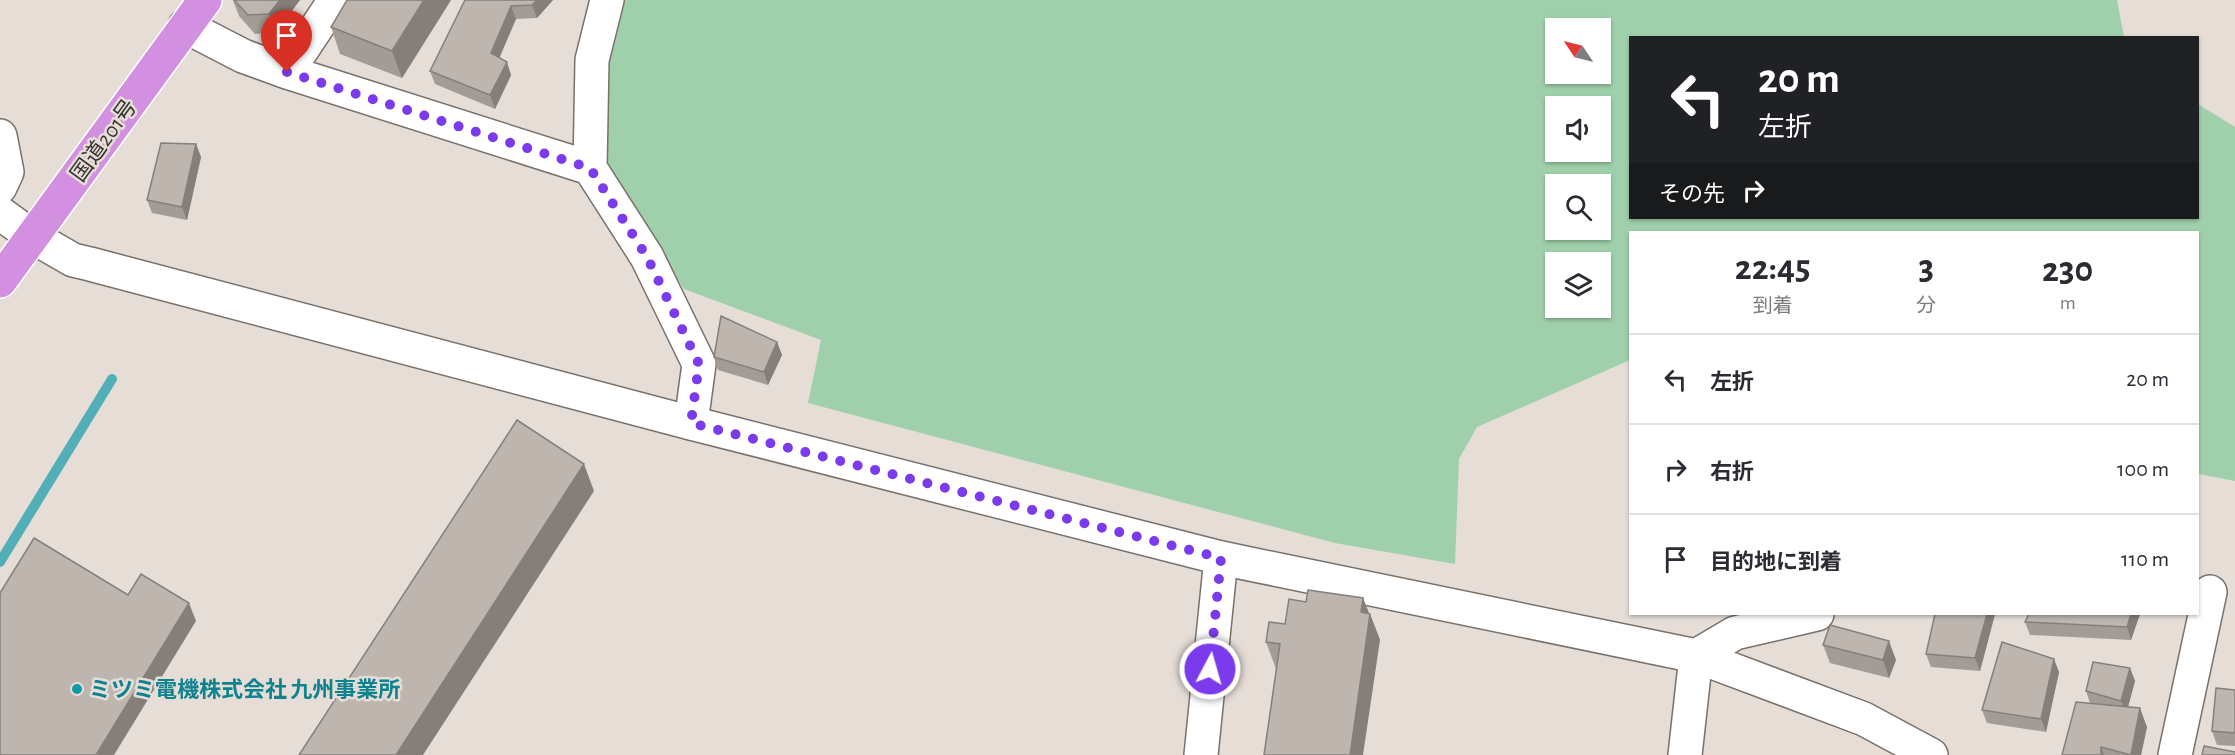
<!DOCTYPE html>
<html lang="ja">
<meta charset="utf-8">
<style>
body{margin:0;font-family:"Alegreya Sans","Noto Sans JP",sans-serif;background:#f7f7f7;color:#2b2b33;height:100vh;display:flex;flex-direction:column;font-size:22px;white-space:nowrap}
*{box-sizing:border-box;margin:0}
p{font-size:20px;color:#7c7c81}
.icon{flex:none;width:33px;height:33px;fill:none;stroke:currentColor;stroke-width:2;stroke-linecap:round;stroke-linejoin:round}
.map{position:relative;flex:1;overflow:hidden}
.side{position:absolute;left:1629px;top:231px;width:570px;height:384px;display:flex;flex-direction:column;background:#fff;border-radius:0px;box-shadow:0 2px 4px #0004}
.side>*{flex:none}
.banner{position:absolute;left:1629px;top:36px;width:570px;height:183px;border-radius:0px;box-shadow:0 2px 4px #0004;background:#202124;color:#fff;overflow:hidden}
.needle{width:39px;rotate:305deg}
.buttons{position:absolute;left:1545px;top:18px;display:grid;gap:12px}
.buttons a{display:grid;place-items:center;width:66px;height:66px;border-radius:0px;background:#fff;box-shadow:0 2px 4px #0004;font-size:30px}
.pin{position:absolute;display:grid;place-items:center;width:51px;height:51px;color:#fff;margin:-62px -26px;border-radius:50% 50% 50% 0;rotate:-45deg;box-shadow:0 0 6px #0007}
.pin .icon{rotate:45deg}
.me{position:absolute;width:66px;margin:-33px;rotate:6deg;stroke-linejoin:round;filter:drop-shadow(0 0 4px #0008)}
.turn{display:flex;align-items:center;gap:21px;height:126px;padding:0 30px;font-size:27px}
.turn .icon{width:78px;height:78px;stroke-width:2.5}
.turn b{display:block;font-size:42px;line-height:51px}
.then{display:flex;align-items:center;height:57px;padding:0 30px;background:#0003;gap:12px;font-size:22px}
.eta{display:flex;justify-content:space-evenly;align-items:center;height:102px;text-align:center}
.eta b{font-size:36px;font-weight:700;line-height:42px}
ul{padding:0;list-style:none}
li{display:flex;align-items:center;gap:18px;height:90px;padding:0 30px;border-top:2px solid #e1e1e2}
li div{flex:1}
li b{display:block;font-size:22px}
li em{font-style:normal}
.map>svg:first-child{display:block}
.green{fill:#9fd0ab;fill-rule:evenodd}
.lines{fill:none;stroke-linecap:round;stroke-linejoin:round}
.stream{stroke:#53afb7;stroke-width:10}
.minor-casing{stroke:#78706a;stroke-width:36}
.tertiary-casing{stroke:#78706a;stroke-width:36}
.trunk-casing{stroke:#fff;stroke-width:36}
.minor{stroke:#fff;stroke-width:33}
.tertiary{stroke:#fff;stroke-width:33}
.trunk{stroke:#d490e0;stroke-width:33}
.wall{fill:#a39c96}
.shaded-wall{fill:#857f7a}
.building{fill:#beb5af;stroke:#857f7a;stroke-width:1.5}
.route{stroke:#7c3aed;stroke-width:10;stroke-dasharray:0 18}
.culture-dot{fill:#0f9aa8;stroke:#e6ddd7;stroke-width:2}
.labels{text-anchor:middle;stroke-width:5;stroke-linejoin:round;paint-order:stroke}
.street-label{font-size:22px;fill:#35322f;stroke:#e6ddd7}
.culture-label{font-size:22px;font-weight:bold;fill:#0d838f;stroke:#e6ddd7;text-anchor:start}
</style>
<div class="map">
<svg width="2235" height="755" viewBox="0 0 2235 755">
<rect width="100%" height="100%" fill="#e6ddd7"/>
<path class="green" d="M620,0H2117L2124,37L1630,38V218H2198V104L2235,127V481L2198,474V232H1630V360L1477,427L1459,459L1455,564L1335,543L808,403L821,340L684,289L604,164V59ZM1556,28H1600V74H1556ZM1556,106H1600V152H1556ZM1556,184H1600V230H1556ZM1556,262H1600V308H1556Z"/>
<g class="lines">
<path class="stream" d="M0,562L112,379"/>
<g class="minor-casing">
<path id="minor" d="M185,26L243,56L287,72L590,168L647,257L699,364L691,423
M287,72L335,0
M0,136L7,172L0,187
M590,168L592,60L607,0
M0,213L33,237
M1696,656L1735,633L1817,614
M2175,755L2210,592"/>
</g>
<g class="tertiary-casing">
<path id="tertiary" d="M33,237L73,260L90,264L691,423L1221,558L1696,656L1864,719L1931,755
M1201,755L1221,558
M1685,755L1696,656"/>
</g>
<g class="trunk-casing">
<path id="trunk" d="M0,281L205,0"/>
</g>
<use href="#minor" class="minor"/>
<use href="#tertiary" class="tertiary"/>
<use href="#trunk" class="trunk"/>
</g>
<path class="wall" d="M233,0H300L276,32L255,34L239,16Z
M451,0L402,78L340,54L331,27Z
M465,0H553L537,18L516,19L499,57L511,75L495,109L435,84L430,71Z
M196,144L201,157L187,220L152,213L147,200Z
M777,342L782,355L768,385L718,370L714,357Z
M1363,598L1369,613L1370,614L1380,640L1276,669L1266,642L1285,624L1306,602Z
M1995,614L1980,671L1931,667L1926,654Z
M2140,614L2131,640L2030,635L2025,622Z
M1823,645L1896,660L1889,678L1830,663Z
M2130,668L2135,681L2128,707L2147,727L2141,755H2062L2090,703L2086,691Z
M2059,672L2046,732L1987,723L1982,710Z
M2235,690V746L2217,745L2212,731Z"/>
<path class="shaded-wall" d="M280,0H300L276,32L269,14Z
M424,0H451L402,78L392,51Z
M537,0H553L537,18L532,5Z
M511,6L516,19L496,66L491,53Z
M507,62L511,75L495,109L490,95Z
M196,144L201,157L187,220L182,207Z
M777,342L782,355L768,385L764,372Z
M584,464L594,491L423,755H396Z
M1363,598L1370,616V614L1380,640L1363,755H1350L1361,612Z
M189,603L196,621L114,755H96Z
M1987,614H1995L1980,671L1975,658Z
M2131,614H2140L2131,640L2127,627Z
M1889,641L1896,660L1889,678L1883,660Z
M2054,659L2059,672L2046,732L2041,719Z
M2130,668L2135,681L2126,714L2121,701Z
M2140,708L2147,727L2141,755H2131Z
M2101,747L2104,755H2101Z"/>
<path class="building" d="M234,0H280L269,14L248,15Z
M347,0H424L392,51L331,27Z
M465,0H537L532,5L511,6L491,53L507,62L490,95L430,71Z
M161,143L196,144L182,207L147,200Z
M721,316L777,342L764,372L714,357Z
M517,420L584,464L396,755H299Z
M34,538L128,595L141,574L189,603L96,755H0V593Z
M1308,590L1363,598L1361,612L1370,614L1350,755H1264L1280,644L1266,642L1269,622L1285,624L1289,599L1306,602Z
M1935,614H1987L1975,658L1926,654Z
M2029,614H2131L2127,627L2025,622Z
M1830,625L1889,641L1883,660L1823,645Z
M2002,642L2054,659L2041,719L1982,710Z
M2093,662L2130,668L2121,701L2086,691Z
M2216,688L2235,690V733L2212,731Z
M2076,702L2140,708L2131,755L2101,747V755H2062Z
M2204,746L2235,752V755H2202Z"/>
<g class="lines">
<path class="route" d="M287,72L590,168L647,257L699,364L691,423L1221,558L1210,669"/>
</g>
<circle class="culture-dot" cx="77" cy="689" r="6"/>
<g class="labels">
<g class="street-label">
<text transform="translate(103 140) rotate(-54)" y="8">国道201号</text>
</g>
<g class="culture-label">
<text x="89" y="697">ミツミ電機株式会社 九州事業所</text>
</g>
</g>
</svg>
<div class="buttons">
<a><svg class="needle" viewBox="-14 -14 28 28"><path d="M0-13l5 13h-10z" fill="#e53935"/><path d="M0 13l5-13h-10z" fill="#7c7c81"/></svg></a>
<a><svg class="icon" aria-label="sound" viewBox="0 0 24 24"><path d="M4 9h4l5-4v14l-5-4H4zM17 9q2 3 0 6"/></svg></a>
<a><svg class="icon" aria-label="search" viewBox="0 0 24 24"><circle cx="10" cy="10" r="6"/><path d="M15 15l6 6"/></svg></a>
<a><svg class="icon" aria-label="layers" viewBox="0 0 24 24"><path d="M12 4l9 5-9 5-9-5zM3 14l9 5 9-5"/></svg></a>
</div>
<div class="pin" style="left:287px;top:72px;background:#d93025"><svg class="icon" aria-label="arrive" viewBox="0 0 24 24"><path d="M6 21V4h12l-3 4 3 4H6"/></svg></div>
<svg class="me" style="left:1210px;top:669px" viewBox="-20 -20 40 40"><circle r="17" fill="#7c3aed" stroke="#fff" stroke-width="3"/><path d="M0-11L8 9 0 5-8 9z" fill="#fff"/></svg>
<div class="banner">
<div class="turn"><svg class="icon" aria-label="left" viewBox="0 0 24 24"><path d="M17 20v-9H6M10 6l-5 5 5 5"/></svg><div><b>20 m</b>左折</div></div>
<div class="then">その先<svg class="icon" aria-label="right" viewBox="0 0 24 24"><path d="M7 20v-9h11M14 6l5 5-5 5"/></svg></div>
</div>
<section class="side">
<div class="eta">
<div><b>22:45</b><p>到着</p></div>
<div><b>3</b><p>分</p></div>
<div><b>230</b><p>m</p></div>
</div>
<ul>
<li><svg class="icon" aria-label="left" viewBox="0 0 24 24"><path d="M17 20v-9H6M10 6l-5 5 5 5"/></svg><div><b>左折</b></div><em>20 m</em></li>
<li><svg class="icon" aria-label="right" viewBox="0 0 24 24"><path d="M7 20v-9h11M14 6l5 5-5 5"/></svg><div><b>右折</b></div><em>100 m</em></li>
<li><svg class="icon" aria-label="arrive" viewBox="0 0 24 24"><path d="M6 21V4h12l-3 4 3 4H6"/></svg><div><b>目的地に到着</b></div><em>110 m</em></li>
</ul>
</section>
</div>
